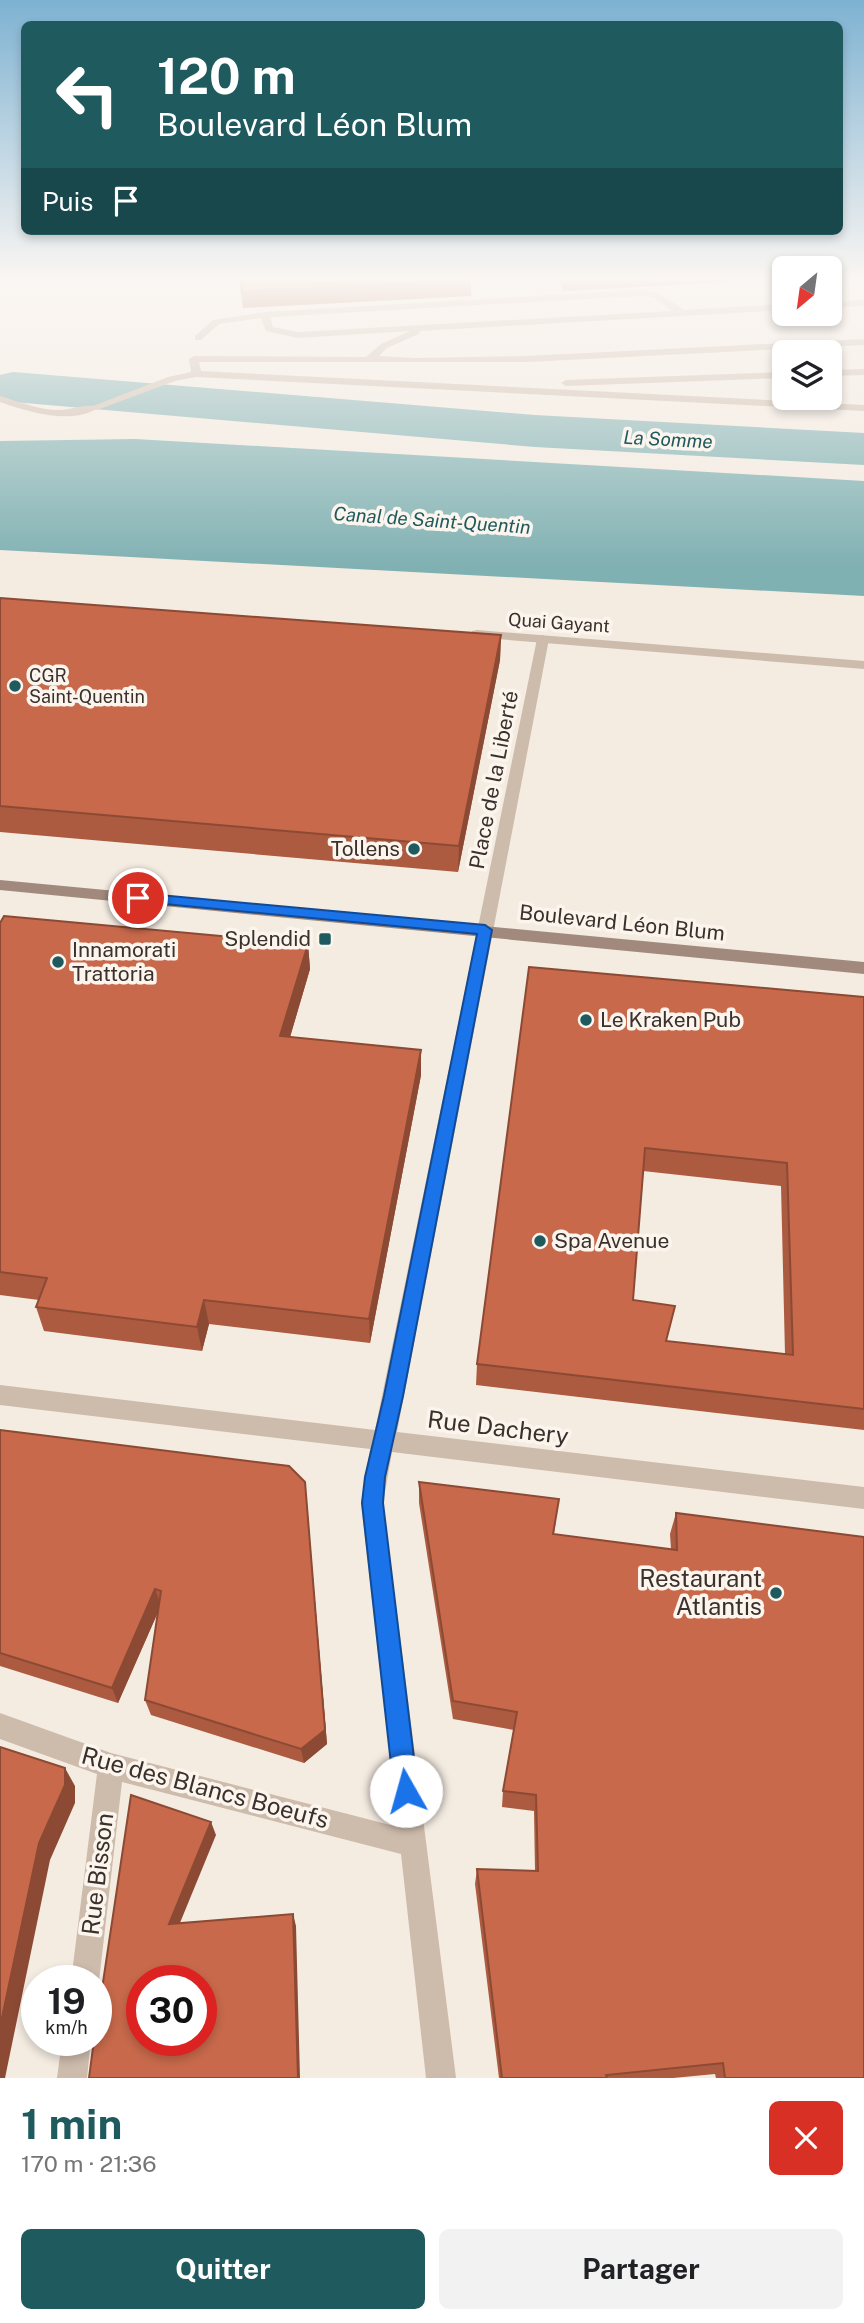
<!DOCTYPE html>
<html lang="fr">
<meta charset="utf-8">
<style>
body{margin:0;font-family:"Public Sans",sans-serif;background:#f2f2f2;color:#202124;height:100vh;display:flex;flex-direction:column;font-size:26px;white-space:nowrap}
*{box-sizing:border-box;margin:0}
p{font-size:23px;color:#757577}
.icon{flex:none;width:38px;height:38px;fill:none;stroke:currentColor;stroke-width:2;stroke-linecap:round;stroke-linejoin:round}
.map{position:relative;height:2078px;overflow:hidden}
.details{display:flex;flex-direction:column;background:#fff;flex:1}
.details>*{flex:none}
.top-card{position:absolute;left:21px;top:21px;width:822px;height:214px;border-radius:10px;box-shadow:0 4px 10px #0003;background:#1f5a5e;color:#fff;overflow:hidden}
.needle{width:46px;rotate:209deg}
.buttons{position:absolute;left:772px;top:256px;display:grid;gap:14px}
.buttons a{display:grid;place-items:center;width:70px;height:70px;border-radius:10px;background:#fff;box-shadow:0 4px 10px #0003;font-size:35px}
.speed{position:absolute;left:21px;top:1965px;display:flex;gap:14px;font-size:35px;font-weight:700;text-align:center}
.speed>*{display:grid;place-content:center;width:91px;height:91px;border-radius:50%;background:#fff;box-shadow:0 4px 10px #0003;line-height:1}
.speed small{font-size:18px;font-weight:400}
.speed .limit{border:10px solid #d22;background:#fff;color:#111}
.pin{position:absolute;display:grid;place-items:center;width:60px;height:60px;color:#fff;margin:-30px;border:4px solid #fff;border-radius:50%;box-shadow:0 2px 7px #0007}
.me{position:absolute;width:77px;margin:-38px;rotate:353deg;stroke-linejoin:round;filter:drop-shadow(0 0 5px #0008)}
.turn{display:flex;align-items:center;gap:24px;height:147px;padding:0 21px;font-size:32px}
.turn .icon{width:91px;height:91px;stroke-width:2.5}
.turn b{display:block;font-size:49px;line-height:60px}
.then{display:flex;align-items:center;height:66px;padding:0 21px;background:#0003;gap:14px;font-size:26px}
.round{display:grid;place-items:center;flex:none;width:74px;height:74px;border-radius:10px;background:#f2f2f2}
.summary{display:flex;align-items:center;justify-content:space-between;height:119px;padding:0 21px}
h1{font-size:42px;font-weight:700;line-height:52px;color:#1f5a5e}
.button{display:flex;gap:14px;margin-top:auto;padding:14px 21px}
.button a{flex:1;height:80px;border-radius:10px;background:#1f5a5e;color:#fff;font-size:28px;font-weight:700;line-height:80px;text-align:center}
.button a+a{background:#f2f2f2;color:#202124}
.map>svg:first-child{display:block}
.water{fill:#7fb0b2}
.lines{fill:none;stroke-linecap:round;stroke-linejoin:round}
.river{fill:#7fb0b2;fill-rule:evenodd}
.service{fill:#cdbbac;fill-rule:evenodd}
.minor{fill:#cdbbac;fill-rule:evenodd}
.tertiary{fill:#cdbbac;fill-rule:evenodd}
.secondary{fill:#a18a7d;fill-rule:evenodd}
.wall{fill:#ac5a40;fill-rule:evenodd}
.shaded-wall{fill:#8c4a34}
.building{fill:#c8694b;stroke:#8c4a34;stroke-width:2;fill-rule:evenodd}
.route{fill:#1a73e8;stroke:#114b97;stroke-width:2}
.poi-dot{fill:#1f5a5e;stroke:#fbf5ee;stroke-width:2.5}
.labels{text-anchor:middle;stroke-width:7;stroke-linejoin:round;paint-order:stroke}
.far-street-label{font-size:18px;fill:#3b302b;stroke:#fbf5ee}
.far-poi-label{font-size:18px;fill:#3b302b;stroke:#fbf5ee;text-anchor:start}
.far-water-label{font-size:19px;font-style:italic;fill:#1f5a5e;stroke:#fbf5ee}
.street-label{font-size:21px;fill:#3b302b;stroke:#fbf5ee}
.poi-label{font-size:21px;fill:#3b302b;stroke:#fbf5ee;text-anchor:start}
.near-street-label{font-size:24px;fill:#3b302b;stroke:#fbf5ee}
.near-poi-label{font-size:24px;fill:#3b302b;stroke:#fbf5ee;text-anchor:end}
</style>
<div class="map">
<svg width="864" height="2078" viewBox="0 0 864 2078">
<rect width="100%" height="100%" fill="#f4ebe1"/>
<path class="water" d="M135,439L864,481V596L0,550V441Z"/>
<g class="lines">
<path class="river" d="M13,372L535,415L864,433V465L535,447L13,402L0,399V375Z"/>
<path class="service" d="M639,290L658,293L684,310L784,304V310L420,331L419,334L387,348L379,356L415,358L527,356L864,339V345L527,362H199L201,371L864,405V411L196,377L175,381L97,410L88,408L168,377L191,372L189,359L194,356L366,357L381,344L410,331L298,338L266,331L261,318L219,324L201,340H195V336L213,320L265,312ZM639,296L653,297L672,311L298,332L273,327L270,317Z
M864,300V306L830,308V302Z
M864,369V375L830,376V370Z
M784,372V378L566,386L561,383L566,380Z"/>
<path class="minor" d="M0,396C20,402 39,410 60,410C72,410 88,402 98,408C72,425 28,412 0,402Z
M543,635L549,639L397,1432L864,1487V1509L392,1452L383,1503L456,2078H426L401,1854L122,1782L99,1981L96,1988V1981H71L97,1774L0,1739V1713L111,1753L398,1827L361,1503L370,1449L0,1405V1385L375,1430L537,639Z
M62,2040H91L87,2078H57Z"/>
<path class="tertiary" d="M477,630L864,661V669L472,637V631Z"/>
<path class="secondary" d="M0,880L864,962V974L0,890Z"/>
</g>
<path class="wall" d="M239,278H471V296L243,308Z
M556,278H784V279L564,291Z
M0,598L501,635L500,660L458,872L0,832Z
M0,923L308,944L310,969L290,1037L421,1050V1075L370,1343L209,1324L202,1351L44,1331L36,1307L39,1300L0,1295Z
M529,967L864,997V1430L476,1385L477,1364ZM643,1171L781,1186L785,1354L667,1341L633,1300Z
M0,1430L305,1482L327,1744L304,1763L151,1715L145,1700L159,1610L118,1703L0,1666Z
M419,1482L556,1520L554,1534L671,1549L670,1534L676,1513L864,2078H716L715,2074L673,2078H499L475,1884L477,1869L535,1871L534,1811L502,1807L503,1791L514,1730L453,1719L419,1503Z"/>
<path class="shaded-wall" d="M501,635L500,660L458,872L459,846Z
M308,944L310,969L283,1061L280,1036Z
M421,1050V1075L370,1343L369,1319Z
M204,1300L209,1324L202,1351L197,1327Z
M305,1482L327,1744L304,1763L301,1749Z
M155,1589L161,1605L118,1703L112,1688Z
M65,1768L75,1786V1803L50,1860L5,2078H0V2027L39,1843Z
M211,1822L216,1835L175,1935L169,1924Z
M293,1914L296,1926L300,2078H298Z"/>
<path class="building" d="M240,278H471V280L242,292Z
M0,598L501,635L459,846L0,806Z
M4,916L308,944L280,1036L421,1050L369,1319L204,1300L197,1327L36,1307L47,1278L0,1272V923Z
M529,967L864,997V1409L477,1364ZM645,1148L787,1163L793,1355L666,1341L675,1306L633,1300Z
M0,1430L289,1466L305,1482L325,1730L301,1749L145,1700L161,1591L155,1589L112,1688L0,1653Z
M419,1482L559,1499L553,1534L677,1550L676,1513L864,1537V2078H725L723,2063L606,2075L607,2078H502L477,1869L538,1871L536,1795L503,1791L517,1712L453,1701Z
M0,1747L65,1768V1785L39,1843L0,2027Z
M131,1795L211,1822L169,1924L293,1914L298,2078H89L94,2040H96V2029ZM142,1981H201V2040H142Z"/>
<linearGradient id="sky" x2="0" y2="1"><stop stop-color="#7eb2d2"/><stop offset="0.49" stop-color="#faf6f2"/><stop offset="1" stop-color="#faf6f2" stop-opacity="0"/></linearGradient>
<rect width="864" height="569" fill="url(#sky)"/>
<path class="route" d="M138,893L485,925L492,930L403,1396L385,1477L383,1503L418,1791L414,1800L406,1803L398,1800L394,1791L362,1503L365,1477L384,1396L477,934L133,901L131,898Z"/>
<g class="poi-dot">
<circle cx="15" cy="686" r="7"/>
<circle cx="414" cy="849" r="7"/>
<rect x="318" y="932" width="14" height="14" rx="3.5"/>
<circle cx="58" cy="962" r="7"/>
<circle cx="586" cy="1020" r="7"/>
<circle cx="540" cy="1241" r="7"/>
<circle cx="776" cy="1593" r="7"/>
</g>
<g class="labels">
<g class="far-street-label">
<text transform="translate(559 623) rotate(4)" y="6">Quai Gayant</text>
</g>
<g class="far-poi-label">
<text x="29" y="682">CGR<tspan x="29" dy="21">Saint-Quentin</tspan></text>
</g>
<g class="far-water-label">
<text transform="translate(668 439) rotate(3)" y="7">La Somme</text>
<text transform="translate(432 520) rotate(4)" y="7">Canal de Saint-Quentin</text>
</g>
<g class="street-label">
<text transform="translate(494 780) rotate(-79)" y="7">Place de la Liberté</text>
<text transform="translate(622 923) rotate(6)" y="7">Boulevard Léon Blum</text>
</g>
<g class="poi-label">
<text x="400" y="856" text-anchor="end">Tollens</text>
<text x="311" y="946" text-anchor="end">Splendid</text>
<text x="72" y="957">Innamorati<tspan x="72" dy="24">Trattoria</tspan></text>
<text x="600" y="1027">Le Kraken Pub</text>
<text x="554" y="1248">Spa Avenue</text>
</g>
<g class="near-street-label">
<text transform="translate(498 1428) rotate(7)" y="8">Rue Dachery</text>
<text transform="translate(205 1788) rotate(15)" y="8">Rue des Blancs Boeufs</text>
<text transform="translate(98 1874) rotate(-83)" y="8">Rue Bisson</text>
</g>
<g class="near-poi-label">
<text x="762" y="1587">Restaurant<tspan x="762" dy="28">Atlantis</tspan></text>
</g>
</g>
</svg>
<div class="buttons">
<a><svg class="needle" viewBox="-14 -14 28 28"><path d="M0-13l5 13h-10z" fill="#e53935"/><path d="M0 13l5-13h-10z" fill="#757577"/></svg></a>
<a><svg class="icon" aria-label="layers" viewBox="0 0 24 24"><path d="M12 4l9 5-9 5-9-5zM3 14l9 5 9-5"/></svg></a>
</div>
<div class="speed"><div>19<small>km/h</small></div><div class="limit">30</div></div>
<div class="pin" style="left:138px;top:898px;background:#d93025"><svg class="icon" aria-label="arrive" viewBox="0 0 24 24"><path d="M6 21V4h12l-3 4 3 4H6"/></svg></div>
<svg class="me" style="left:406px;top:1791px" viewBox="-20 -20 40 40"><circle r="19" fill="#fff"/><path d="M0-13L10 11 0 6-10 11z" fill="#1a73e8"/></svg>
<div class="top-card">
<div class="turn"><svg class="icon" aria-label="left" viewBox="0 0 24 24"><path d="M17 20v-9H6M10 6l-5 5 5 5"/></svg><div><b>120 m</b>Boulevard Léon Blum</div></div>
<div class="then">Puis<svg class="icon" aria-label="arrive" viewBox="0 0 24 24"><path d="M6 21V4h12l-3 4 3 4H6"/></svg></div>
</div>
</div>
<section class="details">
<div class="summary"><div><h1>1 min</h1><p>170 m · 21:36</p></div><a class="round" style="background:#d93025;color:#fff"><svg class="icon" aria-label="close" viewBox="0 0 24 24"><path d="M6 6l12 12M18 6L6 18"/></svg></a></div>
<div class="button"><a>Quitter</a><a>Partager</a></div>
</section>
